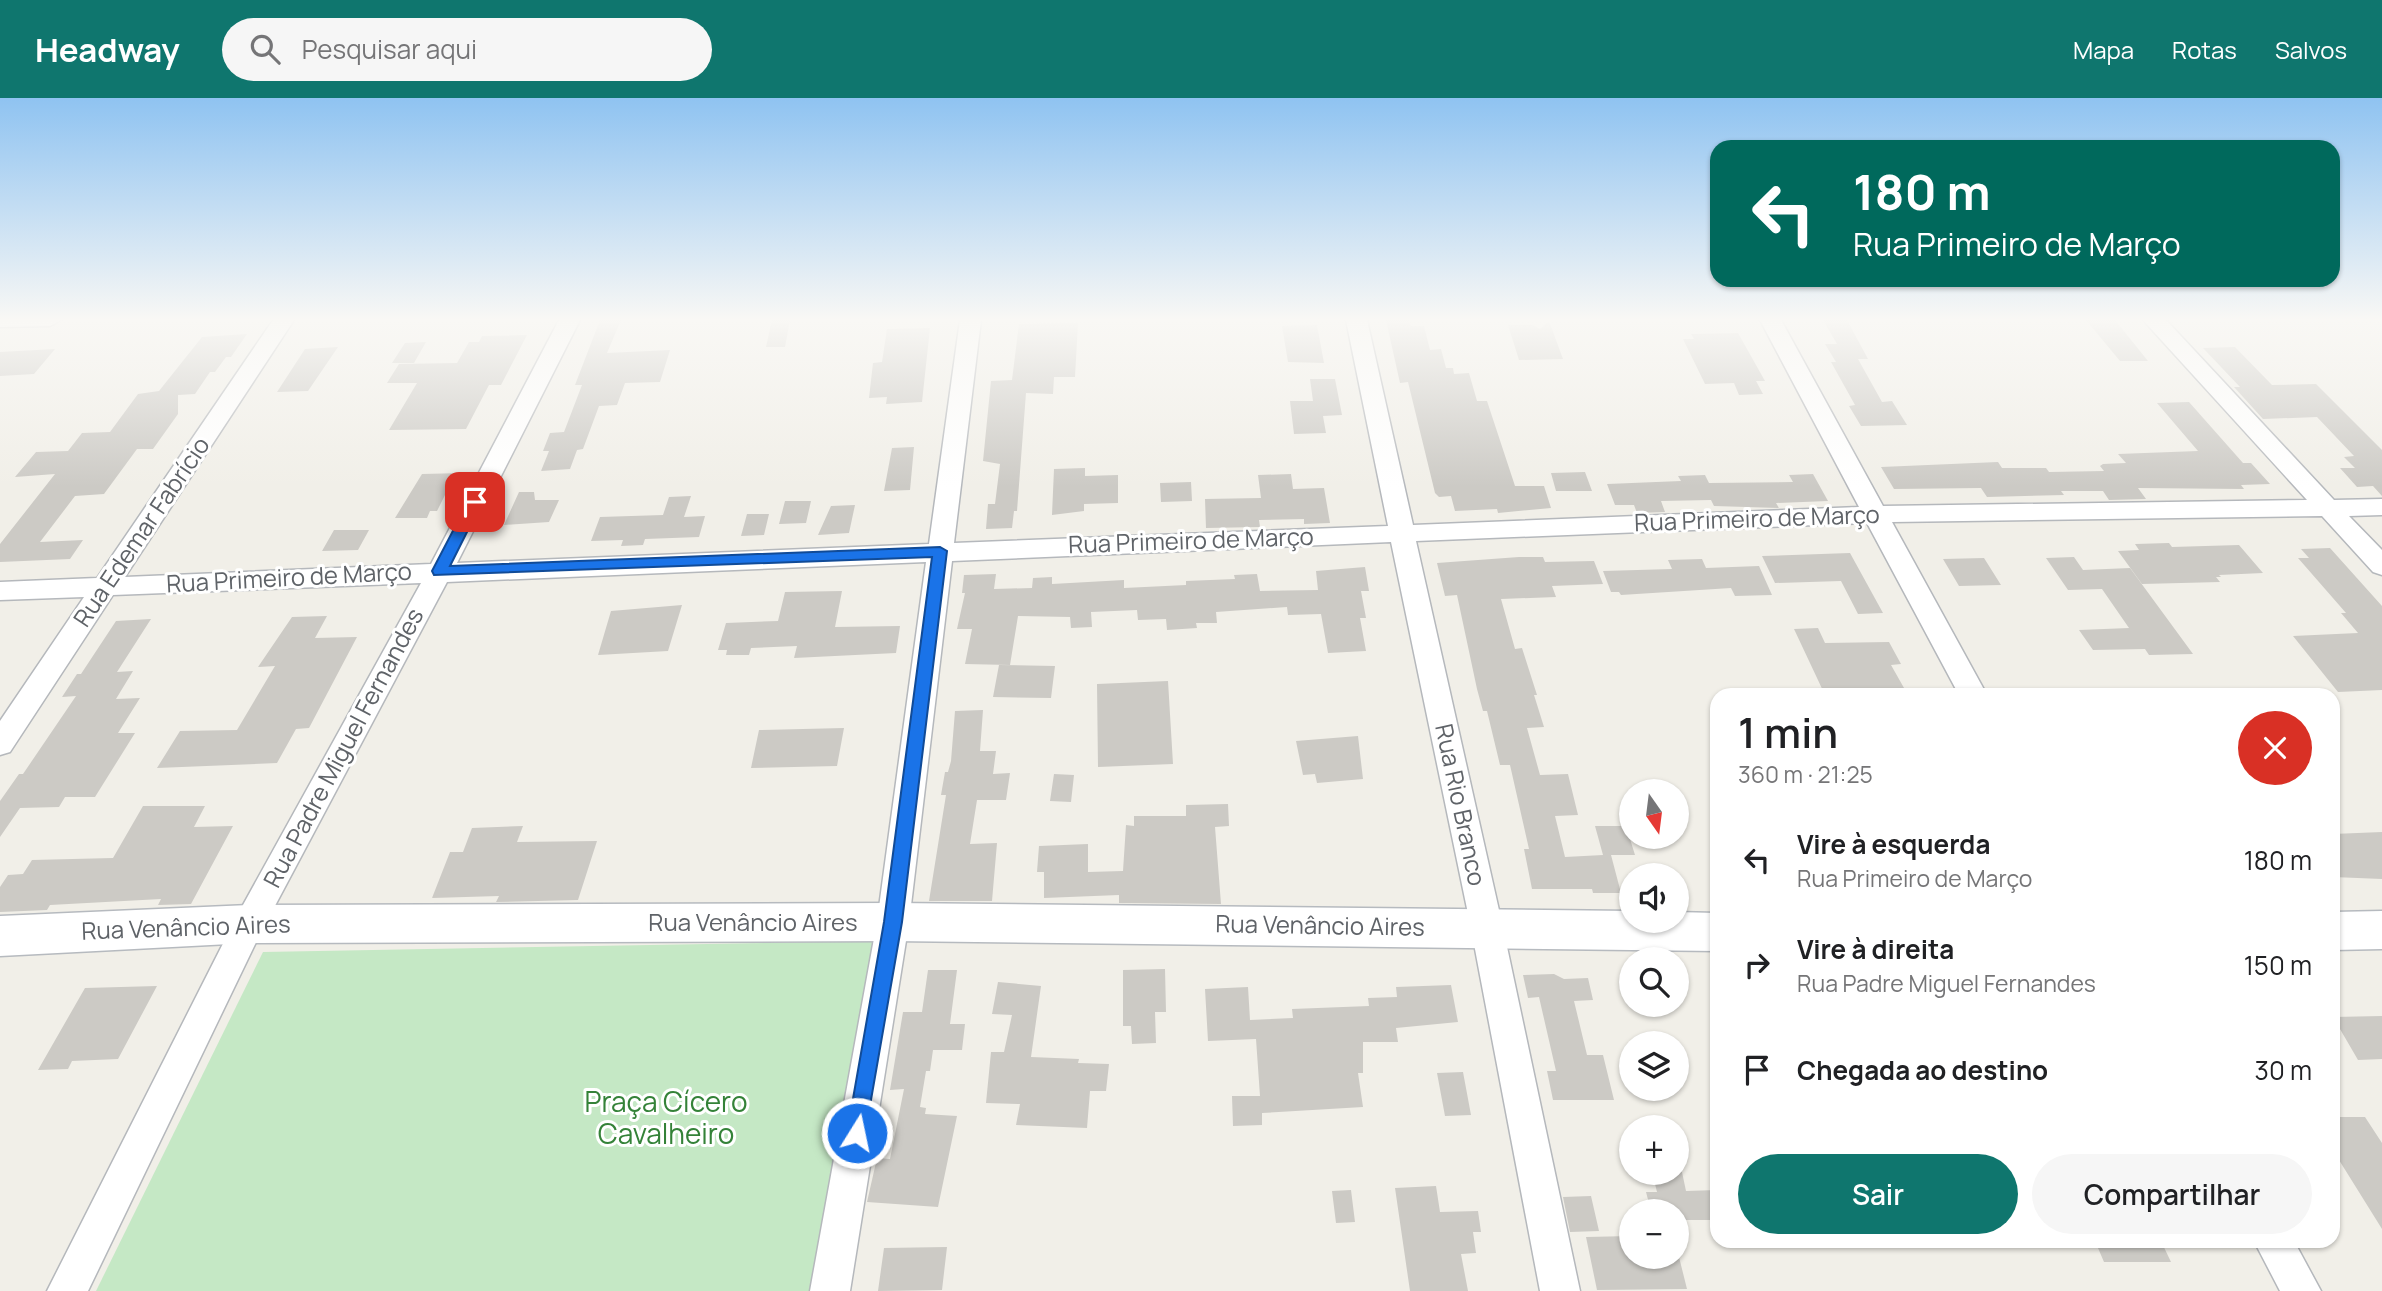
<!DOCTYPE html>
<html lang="pt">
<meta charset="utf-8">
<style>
body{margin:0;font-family:Manrope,sans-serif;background:#f6f6f6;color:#202124;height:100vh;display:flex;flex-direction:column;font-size:26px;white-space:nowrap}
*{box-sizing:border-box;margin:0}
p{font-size:23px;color:#757577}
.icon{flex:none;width:38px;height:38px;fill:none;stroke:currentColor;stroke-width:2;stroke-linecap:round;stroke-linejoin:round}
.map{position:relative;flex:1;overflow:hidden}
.side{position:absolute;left:1710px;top:590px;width:630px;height:560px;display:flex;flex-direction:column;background:#fff;border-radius:21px;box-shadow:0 2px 5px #0004}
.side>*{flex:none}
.guide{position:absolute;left:1710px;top:42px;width:630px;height:147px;border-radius:21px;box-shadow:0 2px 5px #0004;background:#00695c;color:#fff;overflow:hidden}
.needle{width:46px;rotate:166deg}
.controls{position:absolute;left:1619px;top:681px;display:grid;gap:14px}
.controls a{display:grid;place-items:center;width:70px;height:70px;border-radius:50%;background:#fff;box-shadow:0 2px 5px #0004;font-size:35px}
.pin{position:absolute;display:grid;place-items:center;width:60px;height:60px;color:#fff;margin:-30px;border-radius:14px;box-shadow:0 4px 10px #0006}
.me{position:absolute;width:77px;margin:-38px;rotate:10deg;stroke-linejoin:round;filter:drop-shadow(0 0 5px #0008)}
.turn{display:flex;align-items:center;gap:24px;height:147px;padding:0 28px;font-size:32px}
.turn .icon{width:91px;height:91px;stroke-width:2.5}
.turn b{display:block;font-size:49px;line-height:60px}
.round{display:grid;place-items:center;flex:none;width:74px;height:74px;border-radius:37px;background:#f6f6f6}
.overview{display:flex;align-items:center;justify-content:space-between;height:119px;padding:0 28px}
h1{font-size:42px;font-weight:600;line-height:52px}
.action{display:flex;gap:14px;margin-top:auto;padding:14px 28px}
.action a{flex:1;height:80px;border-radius:42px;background:#0f766e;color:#fff;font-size:28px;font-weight:600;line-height:80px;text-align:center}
.action a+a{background:#f6f6f6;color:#202124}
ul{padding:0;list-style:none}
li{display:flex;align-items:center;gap:21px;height:105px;padding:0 28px}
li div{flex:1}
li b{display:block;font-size:26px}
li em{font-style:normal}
header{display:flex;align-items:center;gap:42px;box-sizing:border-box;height:98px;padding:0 35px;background:#0f766e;color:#fff}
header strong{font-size:33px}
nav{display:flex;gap:38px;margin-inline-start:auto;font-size:24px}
.search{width:490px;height:63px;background:#f6f6f6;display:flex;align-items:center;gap:18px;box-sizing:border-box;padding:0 24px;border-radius:38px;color:#757577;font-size:26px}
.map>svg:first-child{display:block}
.green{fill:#c5e8c5}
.building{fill:#cccac5}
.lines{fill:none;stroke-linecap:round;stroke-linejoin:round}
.street-casing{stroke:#b5b8bc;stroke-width:3}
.secondary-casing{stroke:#b6babf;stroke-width:3}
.street{fill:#fff;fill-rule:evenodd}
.secondary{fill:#fff;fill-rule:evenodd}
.route{fill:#1a73e8;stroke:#114b97;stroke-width:2}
.labels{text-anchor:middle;stroke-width:6;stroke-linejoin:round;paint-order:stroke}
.street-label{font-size:24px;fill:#5f6368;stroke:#fff}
.near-park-label{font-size:28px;fill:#348238;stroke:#fff}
</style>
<header>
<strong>Headway</strong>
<div class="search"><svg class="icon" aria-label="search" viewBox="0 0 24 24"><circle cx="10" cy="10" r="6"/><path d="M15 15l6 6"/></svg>Pesquisar aqui</div>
<nav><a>Mapa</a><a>Rotas</a><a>Salvos</a></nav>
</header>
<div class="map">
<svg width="2382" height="1193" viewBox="0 0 2382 1193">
<rect width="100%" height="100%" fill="#f1efe8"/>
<path class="green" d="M874,843L813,1193H96L263,854Z"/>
<path class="building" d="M600,222H621L607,255L670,252L660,284L625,285L617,307L599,308L583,351L577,352L570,371L541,373L549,353H543L550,335L564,334L582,287H575Z
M772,222H790L785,249H766Z
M1386,222H1409L1411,228H1424L1430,252L1441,251L1446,270H1453L1454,276L1469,275L1477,303H1487L1515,388H1544L1551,410L1498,415L1497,411L1455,413L1451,398L1439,399L1435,395L1408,284L1400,285Z
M1823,222H1847L1868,261H1858L1882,304L1892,303L1907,327L1861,328L1849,308L1855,307L1831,264H1836L1825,246H1837Z
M2086,222H2115L2148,263H2120Z
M1549,223L1563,261L1519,262L1508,227H1533L1540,231Z
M1078,225L1075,279H1054L1053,296L1026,295L1017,413H1014L1012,430L986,431L988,406H995L1000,366L983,363L991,283L1012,282L1019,226Z
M1317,227L1324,265L1288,264L1282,228Z
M930,230L922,304L886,306L887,299L869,300L873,265L882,264L887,231Z
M1738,235L1765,283H1756L1763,296L1739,297L1734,285L1705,286L1683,241H1694L1691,236Z
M247,236L231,259H226L215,274H210L195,296L178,297V316L153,351H137L104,396L75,398L40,444L83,442L70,461L0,464V446L55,376L15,379L36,354L68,353L82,335L110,334L138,296L159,293L202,239Z
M527,237L501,287H489L466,331L389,332L417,285H387L399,266L457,265L469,244H479L482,238Z
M426,244L414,265H392L405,245Z
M338,249L308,293L277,294L305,251Z
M2235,249L2272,287L2316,286L2382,352V398L2373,388L2357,389L2340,370H2355L2344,359L2354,358L2317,319L2263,321L2234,289H2240L2203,250Z
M55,251L34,276L0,278V254Z
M1310,281H1335L1342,317L1323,318L1326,335L1294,336L1290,303H1313Z
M2189,304L2243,365H2251L2270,386L2241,387L2244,391L2138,390L2146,401L2109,402L2103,393H2061L2064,397L1987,399L1981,390L1894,391L1881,369L1998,364L2002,370H2046L2049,374L2104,373L2100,368L2103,366L2126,365L2118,356L2198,353L2157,305Z
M914,349L910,392L884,393L892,350Z
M1085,370V378L1118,377V405L1084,406V413L1052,417L1054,371Z
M1585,374L1592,393H1556L1551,375Z
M463,375L453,393H447L437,413H430L427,420H395L422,376Z
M1291,376L1293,391L1324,390L1330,425L1304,426V421L1259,422L1260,429L1206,430L1205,401L1261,400L1258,377Z
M1813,376L1828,403L1776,405L1779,410L1714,408L1711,402L1661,403L1665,414L1637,415L1634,407H1615L1607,386L1681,383L1678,378L1705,377L1709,385L1793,384L1789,377Z
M1191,384L1192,403L1161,404L1160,385Z
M519,394H534L535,402H559L549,424L504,427Z
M691,398L684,419L705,418L699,439L645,441L643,447L621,448L623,442L591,443L600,419L663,417L669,399Z
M785,403H811L806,425L779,426Z
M855,407L849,435L818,437L831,408Z
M747,416H769L764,437L741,438Z
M334,432H369L358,452L322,453Z
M2169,445L2172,449L2239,447L2263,475L2219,477L2221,479H2216L2220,484L2142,486L2118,453L2139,452L2135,446Z
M2330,450L2382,508V592L2338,594L2293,538L2358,535L2341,515H2346L2298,460H2309L2301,451Z
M1850,455L1883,515L1858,516L1841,483L1775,485L1762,458Z
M1519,459H1543L1545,464L1594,463L1603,486L1552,488L1556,499L1501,501L1515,551L1522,550L1537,597H1534L1544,629L1527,630L1540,677L1568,676L1578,717L1555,718L1565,759L1603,757L1595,728H1626L1635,757H1611L1621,795H1593L1592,791H1532L1524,751H1529L1510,667H1500L1487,613H1483L1477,591L1457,497L1445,498L1437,465Z
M2074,459L2083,472L2130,470L2193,556L2149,557L2145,551L2093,552L2079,532L2129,530L2102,491L2068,492L2046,460Z
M1984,460L2001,487L1959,488L1943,461Z
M1702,461L1706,470L1759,468L1772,497L1735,498L1731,490L1621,497L1619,494H1611L1603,473L1672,471L1668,462Z
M1365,469L1369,493H1361L1366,520H1360L1366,553L1328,555L1321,516L1288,517L1287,509L1216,514L1217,525H1196L1197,530L1167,532L1166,521L1138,522L1137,512L1091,514L1092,529L1071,530L1070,519L1018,518L1010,567L965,566L972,531H957L965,495H962L964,477L996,476L994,491L1032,490L1033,480L1052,479V486L1124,482V490L1186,487V483L1235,481L1234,477L1257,476L1260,493L1318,492L1316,473Z
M842,493L835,529L900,528L896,555L794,560L797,548L751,550L749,557H726L727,552H718L726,525L778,523L785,494Z
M682,507L668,553L598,557L611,513Z
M327,518L315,540L357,539L309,630L296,631L277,665L157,670L180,633L237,632L275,568L258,569L292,519Z
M151,521L117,574L133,573L116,601L140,600L118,635H135L95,699H65L59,709L20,710L0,739V703L19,676H23L76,598L62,599L77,576H81L116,523Z
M1818,530L1825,545L1889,544L1901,566L1891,567L1908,597H1825L1794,531Z
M999,567L1055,568L1051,600L993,599Z
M1168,583L1173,666L1098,669L1097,586Z
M983,612L980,653H996L993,676L1010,675L1006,702H977L970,746L997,745L992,803H929L946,697H941L945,674H948L951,663L955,613Z
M844,630L837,668L751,670L759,632Z
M1358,638L1363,681L1317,685L1315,676L1303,677L1296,643Z
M1054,676L1074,677L1071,704L1050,703Z
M1228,706L1229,728L1215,729L1221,806L1119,805V797L1044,800V774H1037L1039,748L1088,746V774L1123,773L1126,727L1134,728V718H1186V707Z
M143,708H205L194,729L233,728L191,806L158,807L161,801L50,807L47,812L0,814V789L8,777L23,776L32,762L113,760Z
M523,728L517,744L597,743L578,802L496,804L499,798L432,800L450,754H463L472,730Z
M2382,734V781L2333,779V736Z
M1165,871L1166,914H1155L1156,945L1132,946L1131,928H1123V872Z
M928,872H957L950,926H965L962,952H933L930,973H926L920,1009L926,1010L925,1016L957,1018L938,1109L867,1104L877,1060L890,1061L904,991L890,992L903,914H922Z
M1554,876L1564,881L1588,880L1593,902L1574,903L1587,957H1603L1614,1002H1553L1547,973H1556L1539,899L1528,900L1523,877Z
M998,884L1041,888L1031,959L1079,961L1078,965L1109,966L1106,993H1090L1087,1030L1016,1027L1020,1006L986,1005L991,954H1004L1012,917L992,916Z
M1451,887L1458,924L1396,930L1398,944H1363V975H1358L1363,1009L1262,1015V1027L1233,1028L1232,998H1260L1256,941L1208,943L1205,891L1248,889L1250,922L1293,920L1292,911L1369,908L1368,900L1397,899L1396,889Z
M157,888L118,961L72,963L68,971L38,972L85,890Z
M2382,918V961L2358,962L2333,919Z
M1463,974L1471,1017L1445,1018L1437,975Z
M2333,1019H2365L2382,1045V1131L2339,1062H2333Z
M1652,1074H1682L1686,1093L1717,1092V1122H1676V1113H1651L1646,1094H1657Z
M1436,1088L1440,1114L1478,1113L1481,1134H1473L1476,1155L1461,1156L1468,1193H1410L1395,1090Z
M1351,1092L1355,1124L1336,1125L1332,1093Z
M1591,1098L1599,1133L1570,1134L1563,1099Z
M1631,1138V1158L1679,1159L1687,1191L1597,1192L1586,1139Z
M2095,1143H2161L2171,1164H2104Z
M947,1149L942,1192L878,1193L884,1150Z"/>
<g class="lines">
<g class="street-casing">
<path id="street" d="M0,222H61L50,228L0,229Z
M273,222H294L125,479L431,466L559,222H580L457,465L929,446L960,222H981L954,445L1388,428L1346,222H1367L1413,427L1859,409L1760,222H1781L1883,408L2307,402L2143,222H2166L2334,402L2382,401V417L2349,418L2382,452V477L2373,474L2322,418L1892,424L1987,597H1959L1867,425L1416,443L1503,830L1580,1193H1540L1471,830L1391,444L952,463L909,824L850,1193H810L877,824L926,464L447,484L260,836L88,1193H47L238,816L421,485L113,497L10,654L0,657V623L84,499L0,502V484L97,480Z
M2254,1143H2294L2321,1193H2280Z"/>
</g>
<g class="secondary-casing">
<path id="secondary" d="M893,805L1631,813V822H1676V814L1717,815V853L893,843L249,845L0,858V818L249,807Z
M2382,813V851L2333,852V814Z"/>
</g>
<use href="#street" class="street"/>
<use href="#secondary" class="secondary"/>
</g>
<linearGradient id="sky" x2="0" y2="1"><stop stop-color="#8fc3f1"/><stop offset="0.57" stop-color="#f9f8f5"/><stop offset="1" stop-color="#f9f8f5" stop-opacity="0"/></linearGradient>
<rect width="2382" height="389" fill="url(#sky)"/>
<path class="route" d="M475,400L482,404L450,468L940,449L947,453L902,824L864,1042L857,1045L850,1042L847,1035L884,824L932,459L434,477L432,473L468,404Z"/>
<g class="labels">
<g class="street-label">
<text transform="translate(1757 421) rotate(-2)" y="8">Rua Primeiro de Março</text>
<text transform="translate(142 434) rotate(-56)" y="8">Rua Edemar Fabrício</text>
<text transform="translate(1191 443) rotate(-2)" y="8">Rua Primeiro de Março</text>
<text transform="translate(289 480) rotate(-3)" y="8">Rua Primeiro de Março</text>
<text transform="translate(344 650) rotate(-62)" y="8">Rua Padre Miguel Fernandes</text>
<text transform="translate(1460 707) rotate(78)" y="8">Rua Rio Branco</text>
<text x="753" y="833">Rua Venâncio Aires</text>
<text transform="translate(1320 828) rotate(1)" y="8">Rua Venâncio Aires</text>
<text transform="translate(186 830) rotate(-2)" y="8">Rua Venâncio Aires</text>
</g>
<g class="near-park-label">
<text x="666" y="1014">Praça Cícero<tspan x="666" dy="32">Cavalheiro</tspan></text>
</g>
</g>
</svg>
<div class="controls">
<a><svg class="needle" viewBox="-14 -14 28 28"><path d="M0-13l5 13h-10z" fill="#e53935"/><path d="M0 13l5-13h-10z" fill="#757577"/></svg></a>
<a><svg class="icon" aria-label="sound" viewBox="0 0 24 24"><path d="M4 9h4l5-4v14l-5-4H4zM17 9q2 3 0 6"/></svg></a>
<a><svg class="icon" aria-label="search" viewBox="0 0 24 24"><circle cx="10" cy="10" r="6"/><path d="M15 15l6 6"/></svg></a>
<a><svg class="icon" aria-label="layers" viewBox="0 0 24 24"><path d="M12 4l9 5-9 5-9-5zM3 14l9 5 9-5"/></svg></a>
<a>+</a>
<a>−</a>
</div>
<div class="pin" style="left:475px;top:404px;background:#d93025"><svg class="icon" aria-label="arrive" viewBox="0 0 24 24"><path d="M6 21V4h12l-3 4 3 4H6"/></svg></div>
<svg class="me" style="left:857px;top:1035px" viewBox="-20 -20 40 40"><circle r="17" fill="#1a73e8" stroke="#fff" stroke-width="3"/><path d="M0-11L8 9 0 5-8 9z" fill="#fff"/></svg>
<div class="guide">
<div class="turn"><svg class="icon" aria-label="left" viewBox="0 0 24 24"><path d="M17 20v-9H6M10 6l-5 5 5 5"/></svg><div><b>180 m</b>Rua Primeiro de Março</div></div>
</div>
<section class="side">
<div class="overview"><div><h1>1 min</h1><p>360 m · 21:25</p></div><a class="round" style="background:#d93025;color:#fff"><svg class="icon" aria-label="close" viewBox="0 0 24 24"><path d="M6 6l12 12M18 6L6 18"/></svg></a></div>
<ul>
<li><svg class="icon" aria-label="left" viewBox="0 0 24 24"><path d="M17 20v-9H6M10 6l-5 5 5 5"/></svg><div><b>Vire à esquerda</b><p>Rua Primeiro de Março</p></div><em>180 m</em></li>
<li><svg class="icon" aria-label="right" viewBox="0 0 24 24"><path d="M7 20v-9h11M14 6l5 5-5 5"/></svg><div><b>Vire à direita</b><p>Rua Padre Miguel Fernandes</p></div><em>150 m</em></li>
<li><svg class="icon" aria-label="arrive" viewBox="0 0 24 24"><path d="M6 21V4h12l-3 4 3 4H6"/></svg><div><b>Chegada ao destino</b></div><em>30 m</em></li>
</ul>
<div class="action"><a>Sair</a><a>Compartilhar</a></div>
</section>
</div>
